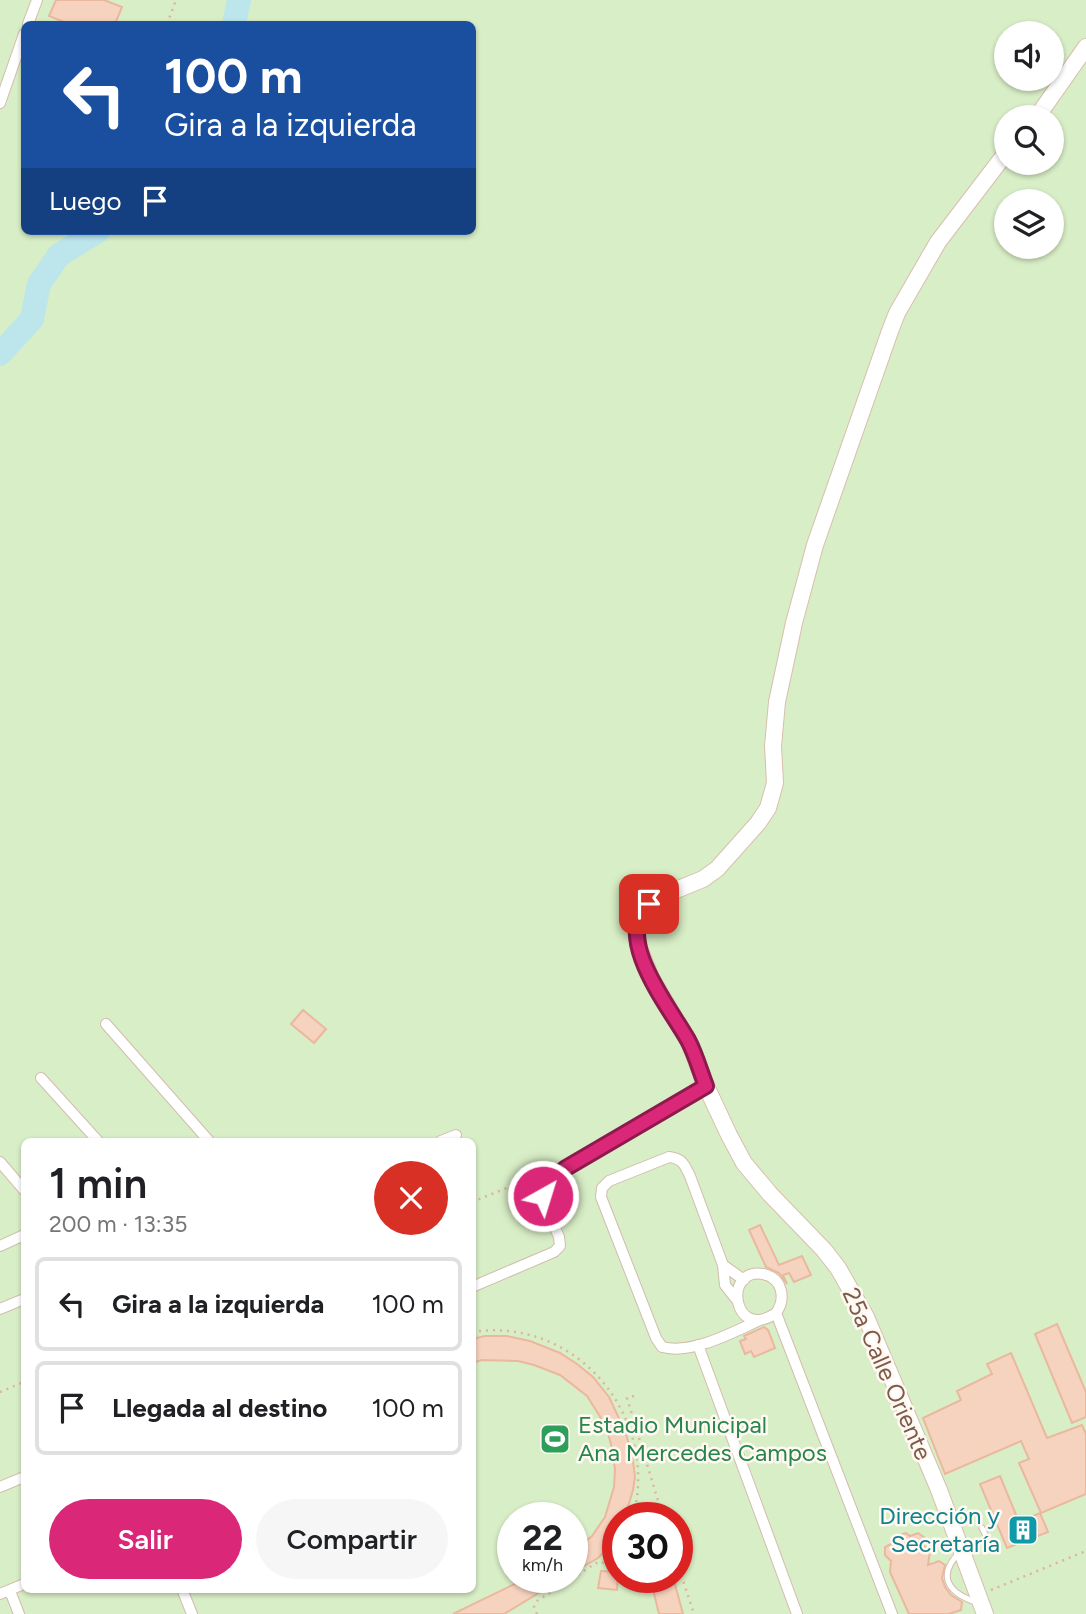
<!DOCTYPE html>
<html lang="es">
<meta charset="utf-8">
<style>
body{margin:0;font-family:Figtree,sans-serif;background:#f6f6f6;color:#202124;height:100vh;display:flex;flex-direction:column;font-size:26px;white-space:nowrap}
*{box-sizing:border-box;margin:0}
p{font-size:23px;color:#757577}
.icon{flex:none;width:38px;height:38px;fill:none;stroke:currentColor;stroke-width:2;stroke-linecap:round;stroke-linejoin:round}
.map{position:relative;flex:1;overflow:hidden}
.sheet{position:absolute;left:21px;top:1138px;width:455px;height:455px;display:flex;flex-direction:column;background:#fff;border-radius:10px;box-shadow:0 2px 5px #0004}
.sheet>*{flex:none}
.hud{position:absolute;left:21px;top:21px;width:455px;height:214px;border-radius:10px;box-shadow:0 2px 5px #0004;background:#1a4fa0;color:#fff;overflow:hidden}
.fabs{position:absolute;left:994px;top:21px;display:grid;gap:14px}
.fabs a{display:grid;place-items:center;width:70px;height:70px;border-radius:50%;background:#fff;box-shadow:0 2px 5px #0004;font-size:35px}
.speed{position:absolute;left:497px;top:1502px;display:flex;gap:14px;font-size:35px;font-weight:700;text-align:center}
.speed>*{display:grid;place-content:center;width:91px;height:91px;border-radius:50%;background:#fff;box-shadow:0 2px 5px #0004;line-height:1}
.speed small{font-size:18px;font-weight:400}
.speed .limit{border:10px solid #d22;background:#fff;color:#111}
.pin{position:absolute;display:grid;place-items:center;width:60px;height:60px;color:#fff;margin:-30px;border-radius:14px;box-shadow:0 4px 10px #0006}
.me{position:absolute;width:77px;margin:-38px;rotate:39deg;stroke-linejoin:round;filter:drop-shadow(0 0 5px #0008)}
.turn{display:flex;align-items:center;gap:24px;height:147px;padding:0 28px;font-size:32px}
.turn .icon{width:91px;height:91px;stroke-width:2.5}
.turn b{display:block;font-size:49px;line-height:60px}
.then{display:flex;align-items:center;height:66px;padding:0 28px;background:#0003;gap:14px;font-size:26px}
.round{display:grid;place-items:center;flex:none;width:74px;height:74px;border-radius:37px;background:#f6f6f6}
.head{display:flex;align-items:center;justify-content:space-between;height:119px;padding:0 28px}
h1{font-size:42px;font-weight:600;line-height:52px}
.action{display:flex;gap:14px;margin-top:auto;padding:14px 28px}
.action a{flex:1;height:80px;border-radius:42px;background:#db2777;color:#fff;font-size:28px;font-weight:600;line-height:80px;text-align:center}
.action a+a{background:#f6f6f6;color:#202124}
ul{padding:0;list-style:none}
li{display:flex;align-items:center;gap:21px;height:94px;margin:0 14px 10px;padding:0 14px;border:4px solid #e0e0e0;border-radius:10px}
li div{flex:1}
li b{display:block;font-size:26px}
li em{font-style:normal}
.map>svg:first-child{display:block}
.green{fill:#d8eec6;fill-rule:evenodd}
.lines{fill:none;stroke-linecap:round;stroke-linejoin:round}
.river{stroke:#bce6eb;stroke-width:24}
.building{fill:#f6d3bf;stroke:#eab89e;stroke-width:2}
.lane-casing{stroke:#d3bcae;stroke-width:7}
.street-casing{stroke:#d3bcae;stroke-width:12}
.secondary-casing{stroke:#d8bfad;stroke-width:18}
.path{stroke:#dcb5a1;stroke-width:2.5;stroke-dasharray:2 5;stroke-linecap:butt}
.lane{stroke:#fff;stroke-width:5}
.street{stroke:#fff;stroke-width:10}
.secondary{stroke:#fff;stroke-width:16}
.route-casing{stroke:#8e194d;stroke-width:18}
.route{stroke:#db2777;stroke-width:12}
.labels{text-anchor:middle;stroke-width:5;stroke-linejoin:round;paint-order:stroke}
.street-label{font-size:24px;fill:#7d5a4a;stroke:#fff9f2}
.leisure-label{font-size:24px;fill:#27864d;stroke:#fff9f2;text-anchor:start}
.culture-label{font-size:24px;fill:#0d838f;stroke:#fff9f2;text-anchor:end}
</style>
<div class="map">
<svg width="1086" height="1614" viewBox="0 0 1086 1614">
<rect width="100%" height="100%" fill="#fef6ea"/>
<path class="green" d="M0,0H1086V1614H0ZM24,24H472V231H24ZM1006,33H1052V79H1006ZM1006,117H1052V163H1006ZM1006,201H1052V247H1006ZM24,1141H472V1589H24ZM513,1517H572V1577H513ZM618,1517H677V1577H618Z"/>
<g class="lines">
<path class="river" d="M234,24L239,0
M0,354L32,319L39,284L59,255L98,231"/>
</g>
<path class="building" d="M56,0H104L122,7L115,24H69L49,16Z
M303,1010L326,1029L314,1043L291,1024Z
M760,1225L779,1265L802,1256L811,1275L794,1282L789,1273L783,1275L787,1284L779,1273L766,1267L749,1230Z
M1057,1324L1086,1392V1417L1072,1423L1035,1334Z
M764,1327L768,1330L775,1348L754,1357L751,1351L745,1354L740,1341L746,1339L744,1336Z
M485,1336H507L530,1341L560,1353L577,1364L593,1377L609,1397L626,1433L633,1461L635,1477L633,1490L625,1517H618V1532L610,1546L598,1558L572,1573V1552L592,1536L605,1517L614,1487L615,1469L611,1444L607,1430L599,1415L587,1396L560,1375L534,1365L518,1361L482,1360L472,1363V1339Z
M1011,1353L1047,1438L1082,1425L1086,1434V1494L1041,1513L1019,1463L1029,1459L1021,1441L945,1474L923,1418L961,1400L957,1391L992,1374L987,1364Z
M1000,1476L1019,1522L1040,1513L1048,1532L1007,1548L980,1484Z
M906,1533L910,1536L918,1533L925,1538L924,1546L930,1551L928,1565L939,1561L945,1565L942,1578L945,1587L951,1595L962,1602L961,1610L949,1614H909L890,1572L891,1561L885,1555V1547L893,1543L895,1536Z
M601,1571L618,1572L617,1590L598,1588Z
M529,1577H565L504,1614H453Z
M650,1577H673L683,1614H659Z"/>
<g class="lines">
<g class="lane-casing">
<path id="lane" d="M982,1528L985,1534
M958,1554C935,1579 952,1595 979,1603"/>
</g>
<g class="street-casing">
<path id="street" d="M28,24L37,0
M0,103L24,34
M106,1024L209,1141
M41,1078L98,1141
M441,1141L456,1135
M0,1162L24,1190
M0,1246L24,1235
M723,1265L744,1280
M472,1287L554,1252L560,1246L559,1237L544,1202C541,1185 554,1178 566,1168L706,1086
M736,1299L725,1285L723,1265L690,1176C684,1164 683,1159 669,1157L609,1181L602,1188L601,1197L656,1338L662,1347C692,1355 733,1332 760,1320
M0,1309L24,1299
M776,1313C733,1343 722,1267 763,1274C783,1278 786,1299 776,1313L892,1614
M698,1345L797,1614
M0,1487L24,1477
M182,1589L192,1614
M10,1591L19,1614
M0,1594L24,1584"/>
</g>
<g class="secondary-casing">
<path id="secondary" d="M1037,117L1086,47
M985,1614L939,1490L866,1317L838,1268L824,1250L770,1194L744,1163L729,1135L706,1086L690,1044L651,978L639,948L636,931L639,918L643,909L659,897L703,879L717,869L758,823L768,808L775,783L773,746L777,702L794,623L815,545L890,331L897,313L938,242L1006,153"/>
</g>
<path class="path" d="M167,24L176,0
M472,1202L524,1181L532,1188
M472,1332C577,1316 660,1417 633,1517
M0,1392L24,1382
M634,1396L627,1398L663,1517
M677,1562L694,1614
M991,1590L1086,1551
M537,1614L534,1607L537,1601L596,1563L602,1564L618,1546"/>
<use href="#lane" class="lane"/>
<use href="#street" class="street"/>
<use href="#secondary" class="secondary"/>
</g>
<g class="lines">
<g class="route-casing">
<path id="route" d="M543,1196L547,1184L566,1168L706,1086C700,1071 696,1055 688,1040C670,1008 612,937 649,904"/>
</g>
<use href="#route" class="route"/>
</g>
<defs>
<g id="stadium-square" transform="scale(1.575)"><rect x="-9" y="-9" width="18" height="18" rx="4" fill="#2e9e5b" stroke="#fff9f2"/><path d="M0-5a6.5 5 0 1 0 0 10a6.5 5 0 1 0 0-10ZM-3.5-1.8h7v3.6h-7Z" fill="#fff"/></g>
<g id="building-square" transform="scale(1.575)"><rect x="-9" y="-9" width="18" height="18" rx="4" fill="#0f9aa8" stroke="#fff9f2"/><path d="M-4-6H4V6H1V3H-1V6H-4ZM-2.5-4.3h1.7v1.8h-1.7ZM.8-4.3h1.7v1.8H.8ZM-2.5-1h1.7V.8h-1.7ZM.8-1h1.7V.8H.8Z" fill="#fff"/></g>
</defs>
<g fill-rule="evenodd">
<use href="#stadium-square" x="555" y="1439"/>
<use href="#building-square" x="1023" y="1530"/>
</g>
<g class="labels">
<g class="street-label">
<text transform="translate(887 1374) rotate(66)" y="8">25a Calle Oriente</text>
</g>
<g class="leisure-label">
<text x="578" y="1433">Estadio Municipal<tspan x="578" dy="28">Ana Mercedes Campos</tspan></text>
</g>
<g class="culture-label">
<text x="1000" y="1524">Dirección y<tspan x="1000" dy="28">Secretaría</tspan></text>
</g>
</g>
</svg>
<div class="fabs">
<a><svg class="icon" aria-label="sound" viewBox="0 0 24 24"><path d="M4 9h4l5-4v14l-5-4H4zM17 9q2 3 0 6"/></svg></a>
<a><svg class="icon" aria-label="search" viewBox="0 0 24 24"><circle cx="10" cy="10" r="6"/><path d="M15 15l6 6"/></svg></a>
<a><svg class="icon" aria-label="layers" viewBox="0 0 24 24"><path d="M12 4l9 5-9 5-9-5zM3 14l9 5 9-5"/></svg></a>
</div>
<div class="speed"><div>22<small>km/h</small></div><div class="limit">30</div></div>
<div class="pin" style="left:649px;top:904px;background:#d93025"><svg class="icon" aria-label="arrive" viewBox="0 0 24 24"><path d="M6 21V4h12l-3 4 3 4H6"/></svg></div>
<svg class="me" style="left:543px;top:1196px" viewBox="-20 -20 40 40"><circle r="17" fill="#db2777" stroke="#fff" stroke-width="3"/><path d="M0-11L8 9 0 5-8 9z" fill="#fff"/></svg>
<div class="hud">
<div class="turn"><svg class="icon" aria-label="left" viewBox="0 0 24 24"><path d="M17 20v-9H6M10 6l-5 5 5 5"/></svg><div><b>100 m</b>Gira a la izquierda</div></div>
<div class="then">Luego<svg class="icon" aria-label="arrive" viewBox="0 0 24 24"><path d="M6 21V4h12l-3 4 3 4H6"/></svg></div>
</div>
<section class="sheet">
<div class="head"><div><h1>1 min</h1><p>200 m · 13:35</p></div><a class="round" style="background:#d93025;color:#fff"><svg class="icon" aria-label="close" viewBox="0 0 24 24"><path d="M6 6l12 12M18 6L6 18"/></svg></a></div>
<ul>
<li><svg class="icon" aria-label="left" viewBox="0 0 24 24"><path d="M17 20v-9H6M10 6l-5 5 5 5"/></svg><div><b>Gira a la izquierda</b></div><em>100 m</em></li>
<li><svg class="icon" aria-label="arrive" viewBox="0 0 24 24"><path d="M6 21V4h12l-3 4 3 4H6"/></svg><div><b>Llegada al destino</b></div><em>100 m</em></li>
</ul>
<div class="action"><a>Salir</a><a>Compartir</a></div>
</section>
</div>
